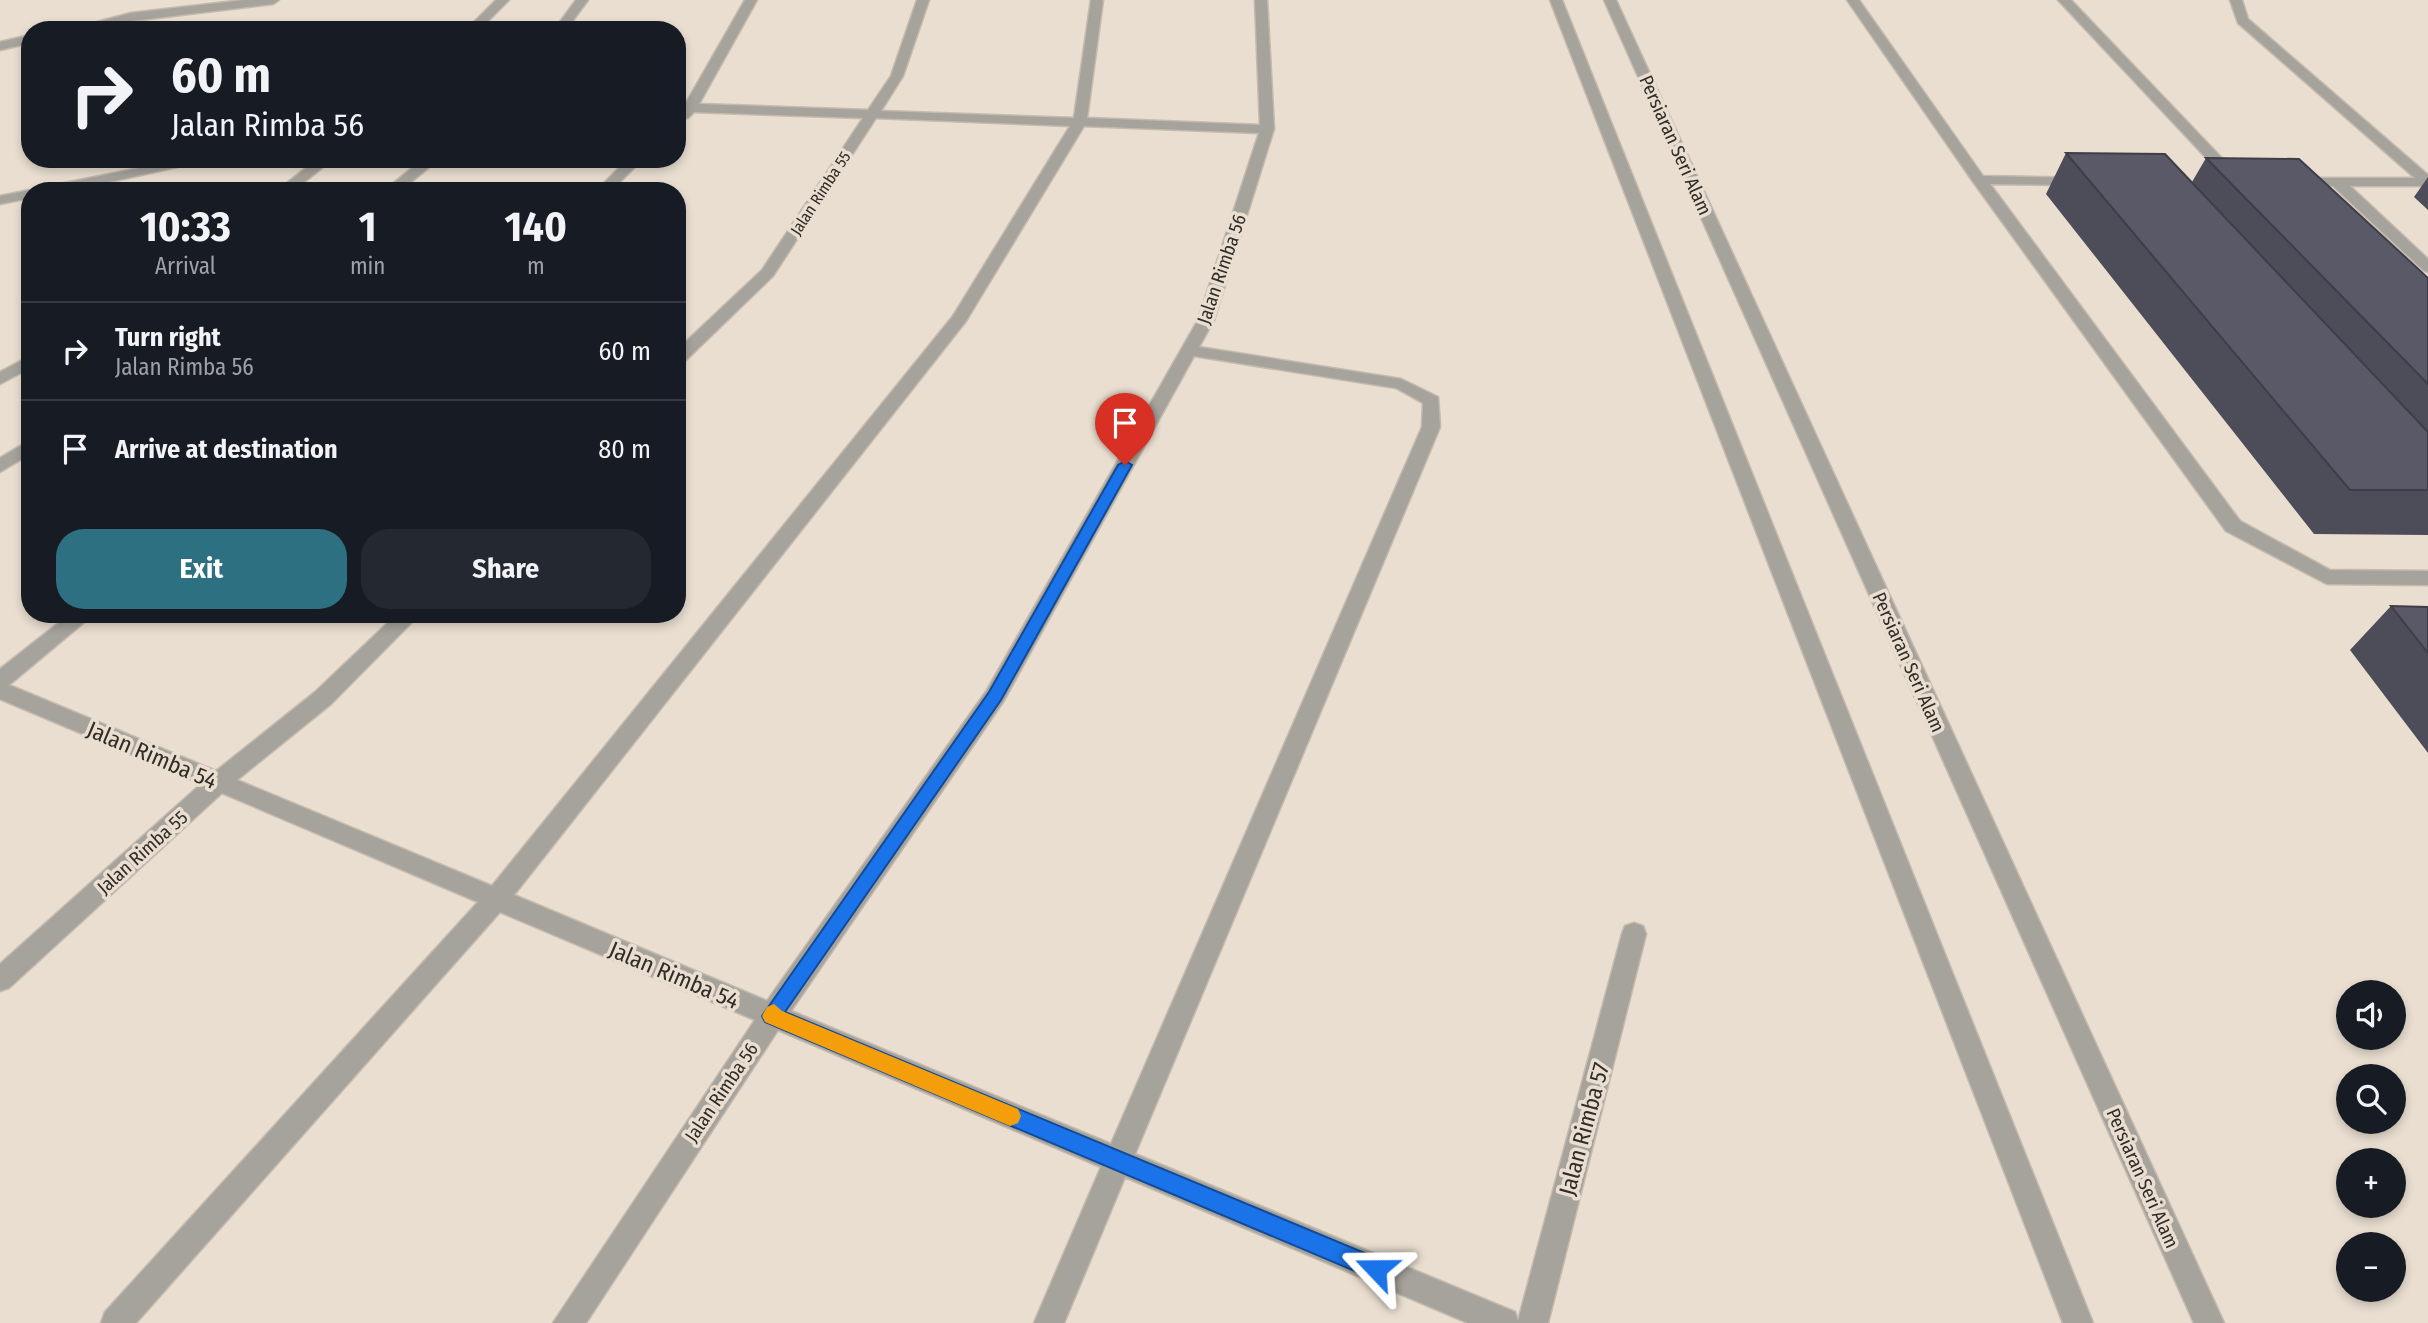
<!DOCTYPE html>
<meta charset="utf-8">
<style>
body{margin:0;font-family:"Fira Sans Condensed",sans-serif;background:#242831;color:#f1f3f6;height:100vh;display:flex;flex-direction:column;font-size:26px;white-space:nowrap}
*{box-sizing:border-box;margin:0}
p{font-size:23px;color:#9ea1a6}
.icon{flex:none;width:38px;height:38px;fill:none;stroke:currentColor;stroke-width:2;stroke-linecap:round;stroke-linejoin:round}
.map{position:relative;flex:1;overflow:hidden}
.drawer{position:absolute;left:21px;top:182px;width:665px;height:441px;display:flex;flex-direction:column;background:#171b24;border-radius:28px;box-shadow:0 4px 10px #0003}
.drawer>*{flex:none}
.top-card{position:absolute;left:21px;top:21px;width:665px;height:147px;border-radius:28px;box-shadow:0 4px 10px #0003;background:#171b24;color:#f1f3f6;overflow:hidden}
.fabs{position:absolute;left:2336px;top:980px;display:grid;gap:14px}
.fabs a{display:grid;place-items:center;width:70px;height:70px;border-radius:50%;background:#171b24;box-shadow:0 4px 10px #0003;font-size:35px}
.pin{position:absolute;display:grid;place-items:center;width:60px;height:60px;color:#fff;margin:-72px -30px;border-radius:50% 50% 50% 0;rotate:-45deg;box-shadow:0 0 7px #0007}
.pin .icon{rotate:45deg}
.me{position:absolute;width:77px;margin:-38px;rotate:293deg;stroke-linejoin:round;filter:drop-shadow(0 0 5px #0008)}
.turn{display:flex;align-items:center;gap:24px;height:147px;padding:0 35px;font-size:32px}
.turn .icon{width:91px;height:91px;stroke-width:2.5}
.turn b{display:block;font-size:49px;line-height:60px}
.eta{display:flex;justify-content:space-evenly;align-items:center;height:119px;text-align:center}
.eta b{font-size:42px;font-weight:700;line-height:49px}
.cta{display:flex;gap:14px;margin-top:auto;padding:14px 35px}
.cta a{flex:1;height:80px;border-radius:28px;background:#2d7081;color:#fff;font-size:28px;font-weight:700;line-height:80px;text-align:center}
.cta a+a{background:#242831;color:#f1f3f6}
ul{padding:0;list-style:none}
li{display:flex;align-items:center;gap:21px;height:98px;padding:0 35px;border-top:2px solid #363941}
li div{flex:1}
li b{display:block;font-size:26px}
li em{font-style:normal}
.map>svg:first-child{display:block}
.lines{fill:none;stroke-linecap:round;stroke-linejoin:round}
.minor-casing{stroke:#c4baae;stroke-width:3}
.minor{fill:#a6a29c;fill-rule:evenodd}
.wall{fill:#4d4d59}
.building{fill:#5a5967;stroke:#3f3e48;stroke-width:2}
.route{fill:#1a73e8;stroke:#114b97;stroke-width:2}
.slow{fill:#f59e0b}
.labels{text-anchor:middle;stroke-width:7;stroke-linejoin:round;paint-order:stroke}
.far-street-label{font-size:16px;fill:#302c27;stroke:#e9ded0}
.street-label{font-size:19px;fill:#302c27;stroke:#e9ded0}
.near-street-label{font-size:23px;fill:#302c27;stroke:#e9ded0}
</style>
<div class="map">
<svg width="2428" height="1323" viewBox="0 0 2428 1323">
<rect width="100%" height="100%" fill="#e9ded0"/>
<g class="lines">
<g class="minor-casing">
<path id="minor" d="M244,0H279L273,4L131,21L90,30H67L131,13Z
M496,0H509L479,30H466Z
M576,0H588L566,30H554Z
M745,0H757L699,104L868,110L891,76L917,0H929L903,76L881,111L1074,118L1091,0H1103L1087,118L1260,125L1255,0H1267L1274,129L1214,320L1199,347L1401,379L1438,397L1440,427L1135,1154L1515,1312L1518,1321L1622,934L1625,926L1634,923L1643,926L1646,934L1548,1323H1468L1125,1177L1064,1323H1034L1101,1167L778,1030L586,1323H553L755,1020L500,912L136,1323H101L105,1312L478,902L222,793L9,988L0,991V964L201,784L0,699V669L70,614H94L9,685L216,771L315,692L397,614H420L331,704L237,780L492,886L953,316L1070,126L876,118L773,276L683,363L677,364V350L762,270L863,118L694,112L688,118H678L677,103H686ZM1084,126L1259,133L1198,320L987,690L767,1001L514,895L966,321ZM1194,356L1396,388L1423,403L1422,427L1111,1144L791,1011L1003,702Z
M1550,0H1562L2093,1323H2063Z
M1604,0H1616L2224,1323H2194Z
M1847,0H1859L1983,176L2084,178L2086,181L2079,185L1990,184L2240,521L2330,570L2428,571V585L2327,584L2226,531L1974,183Z
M2058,0H2071L2237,174V180H2227Z
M2230,0H2242L2248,19L2428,175V186H2350L2428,259V272L2423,270L2333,186L2292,185V179L2297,178H2415L2238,23Z
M30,35V43L0,50V42Z
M184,159H214L68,191H38L45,187Z
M317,159H333L293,191H277Z
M423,159H439L400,191H384Z
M628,159H643L611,191H596Z
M30,190L34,191H30V198L0,204V196Z
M30,356V368L0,384V372Z
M30,440V454L0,472V458Z"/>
</g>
<use href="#minor" class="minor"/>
</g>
<path class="wall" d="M2066,153L2192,182L2206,158L2428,278V535L2314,534L2046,194Z
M2428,177V210L2414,197Z
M2391,606L2428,607V753L2350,650Z"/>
<path class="building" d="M2066,153L2165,154L2428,432V490H2350Z
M2206,158L2299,159L2428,278V384Z
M2391,606L2428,607V653Z"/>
<path class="route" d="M1125,461L1132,465L1001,700L785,1012L1384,1261L1387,1269L1384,1277L1376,1280L765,1022L762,1016L989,692L1118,465Z"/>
<path class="slow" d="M774,1004L782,1011L1018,1109L1021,1116L1018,1123L1010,1126L765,1022L762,1016L767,1007Z"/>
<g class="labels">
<g class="far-street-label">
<text transform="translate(820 193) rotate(-57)" y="6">Jalan Rimba 55</text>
</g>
<g class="street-label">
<text transform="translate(1676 145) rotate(66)" y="7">Persiaran Seri Alam</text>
<text transform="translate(1221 269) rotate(-71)" y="7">Jalan Rimba 56</text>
<text transform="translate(1909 662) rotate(66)" y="7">Persiaran Seri Alam</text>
<text transform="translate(142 852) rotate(-42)" y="7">Jalan Rimba 55</text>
<text transform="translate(721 1092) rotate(-56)" y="7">Jalan Rimba 56</text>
<text transform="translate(2143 1178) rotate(66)" y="7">Persiaran Seri Alam</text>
</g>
<g class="near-street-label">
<text transform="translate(152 755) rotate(23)" y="8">Jalan Rimba 54</text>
<text transform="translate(674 975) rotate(23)" y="8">Jalan Rimba 54</text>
<text transform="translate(1584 1129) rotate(-75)" y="8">Jalan Rimba 57</text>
</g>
</g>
</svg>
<div class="fabs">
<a><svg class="icon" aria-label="sound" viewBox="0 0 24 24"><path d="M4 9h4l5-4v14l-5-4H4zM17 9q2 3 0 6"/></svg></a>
<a><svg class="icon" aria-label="search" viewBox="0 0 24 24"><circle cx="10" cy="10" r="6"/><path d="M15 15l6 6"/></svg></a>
<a>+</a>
<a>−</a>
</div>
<div class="pin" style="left:1125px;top:465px;background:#d93025"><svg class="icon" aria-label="arrive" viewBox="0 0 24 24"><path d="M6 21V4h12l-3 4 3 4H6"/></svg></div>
<svg class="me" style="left:1376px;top:1269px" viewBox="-20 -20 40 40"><path d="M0-17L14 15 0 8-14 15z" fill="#1a73e8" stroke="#fff" stroke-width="4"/></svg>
<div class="top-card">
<div class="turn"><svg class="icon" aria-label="right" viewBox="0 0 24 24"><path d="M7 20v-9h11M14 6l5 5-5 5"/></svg><div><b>60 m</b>Jalan Rimba 56</div></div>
</div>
<section class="drawer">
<div class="eta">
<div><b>10:33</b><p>Arrival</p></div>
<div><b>1</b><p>min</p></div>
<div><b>140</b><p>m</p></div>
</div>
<ul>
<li><svg class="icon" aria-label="right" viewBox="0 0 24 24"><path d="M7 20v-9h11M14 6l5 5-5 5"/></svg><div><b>Turn right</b><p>Jalan Rimba 56</p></div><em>60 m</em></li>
<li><svg class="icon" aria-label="arrive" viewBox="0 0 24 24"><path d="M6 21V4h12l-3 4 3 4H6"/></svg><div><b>Arrive at destination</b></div><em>80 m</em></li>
</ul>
<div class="cta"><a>Exit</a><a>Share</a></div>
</section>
</div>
